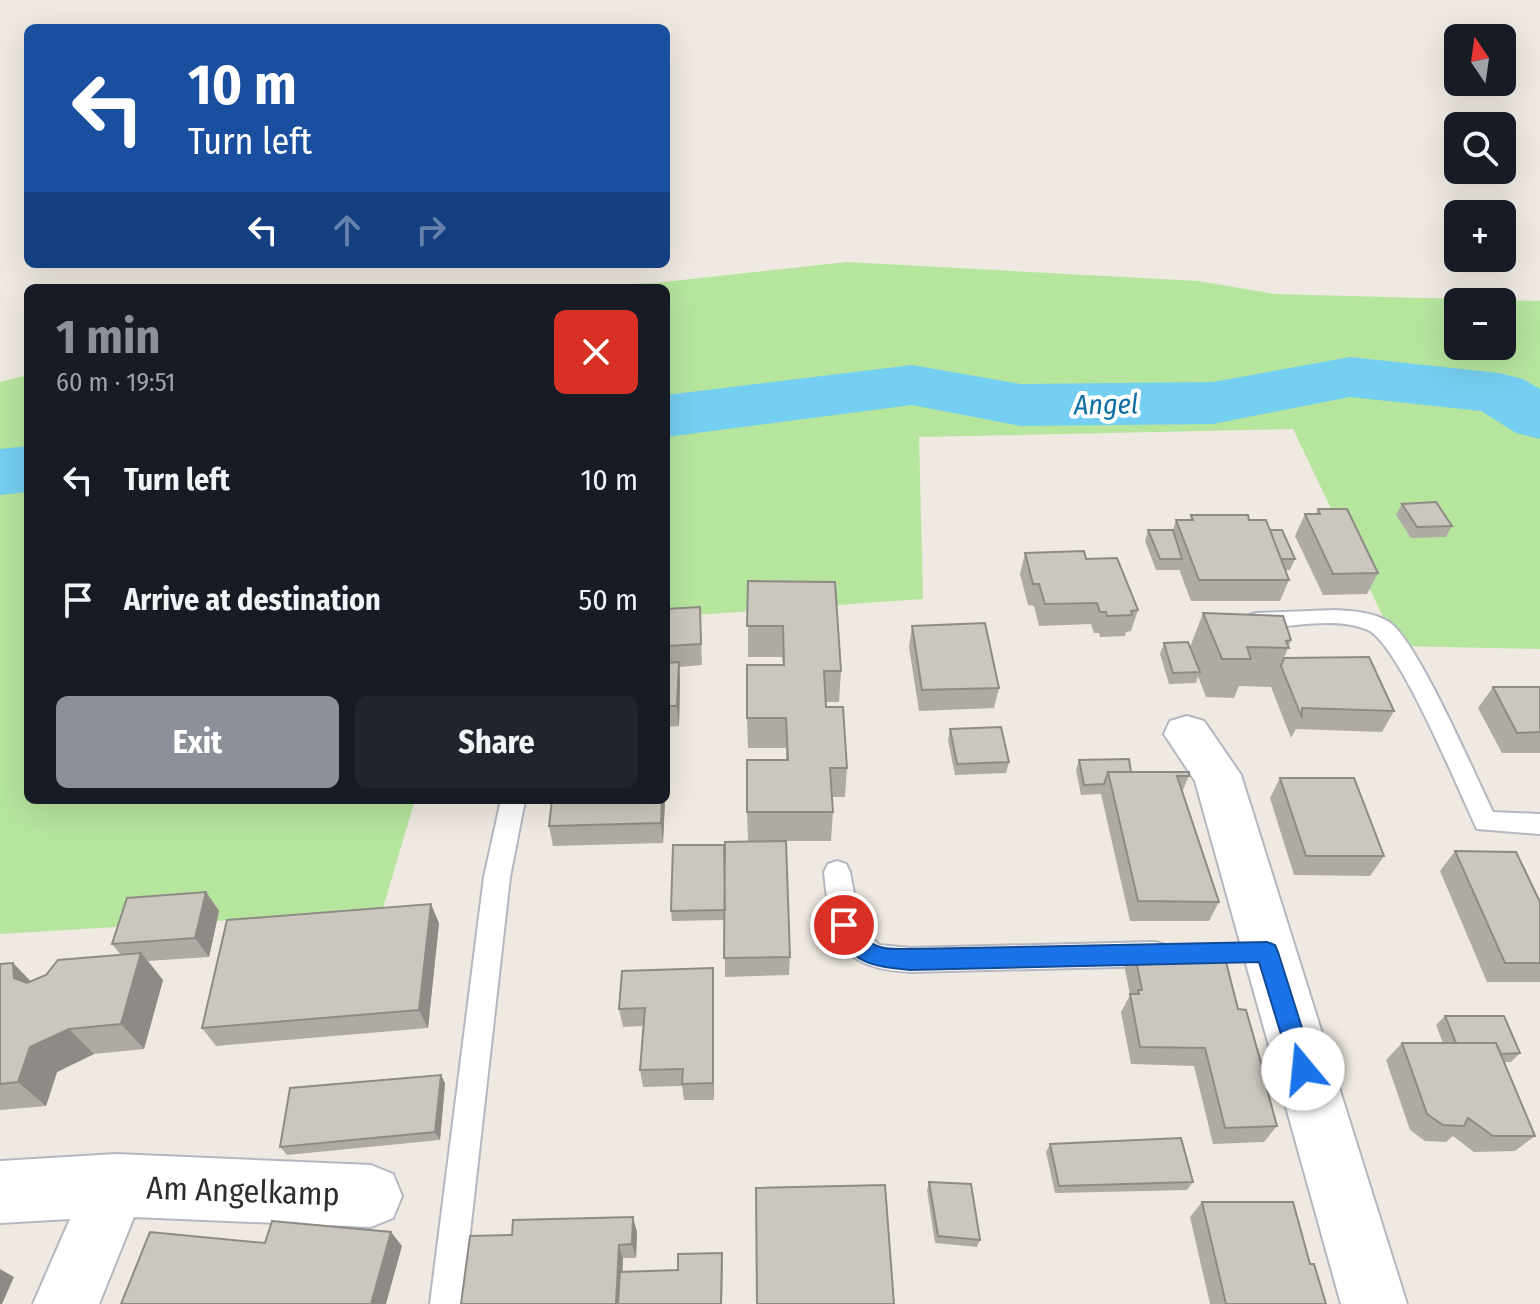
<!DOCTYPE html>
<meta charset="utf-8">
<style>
body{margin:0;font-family:"Fira Sans Condensed",sans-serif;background:#20242c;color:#f1f3f6;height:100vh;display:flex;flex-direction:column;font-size:30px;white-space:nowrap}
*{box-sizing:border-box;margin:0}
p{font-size:26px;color:#9ea1a6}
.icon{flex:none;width:44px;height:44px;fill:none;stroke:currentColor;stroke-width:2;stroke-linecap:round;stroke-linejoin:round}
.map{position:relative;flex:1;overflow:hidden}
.drawer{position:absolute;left:24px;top:284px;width:646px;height:520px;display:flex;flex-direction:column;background:#171b24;border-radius:12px;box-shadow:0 8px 32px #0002}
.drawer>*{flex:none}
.banner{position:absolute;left:24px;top:24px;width:646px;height:244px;border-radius:12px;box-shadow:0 8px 32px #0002;background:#1a4fa0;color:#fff;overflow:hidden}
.needle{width:52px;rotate:347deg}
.buttons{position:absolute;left:1444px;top:24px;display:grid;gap:16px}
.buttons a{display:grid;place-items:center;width:72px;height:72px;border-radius:12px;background:#171b24;box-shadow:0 8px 32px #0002;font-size:40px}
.pin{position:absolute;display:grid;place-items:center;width:68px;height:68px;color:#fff;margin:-34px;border:4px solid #fff;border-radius:50%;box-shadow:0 2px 8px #0007}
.me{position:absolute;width:88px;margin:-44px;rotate:343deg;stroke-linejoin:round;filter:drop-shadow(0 0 6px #0008)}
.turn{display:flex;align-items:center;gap:28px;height:168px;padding:0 32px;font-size:36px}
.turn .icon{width:104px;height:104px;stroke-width:2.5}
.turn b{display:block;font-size:56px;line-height:68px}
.lanes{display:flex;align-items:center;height:76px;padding:0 32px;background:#0003;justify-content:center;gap:40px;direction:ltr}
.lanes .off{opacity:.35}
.round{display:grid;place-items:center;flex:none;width:84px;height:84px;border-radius:12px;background:#20242c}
.summary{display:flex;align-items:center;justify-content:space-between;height:136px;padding:0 32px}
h1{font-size:48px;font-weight:700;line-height:60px;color:#8c9099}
.button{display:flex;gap:16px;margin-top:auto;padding:16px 32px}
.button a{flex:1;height:92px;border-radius:12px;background:#8c9099;color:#fff;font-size:32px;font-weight:700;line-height:92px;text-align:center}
.button a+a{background:#20242c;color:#f1f3f6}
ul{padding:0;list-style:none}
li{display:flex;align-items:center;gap:24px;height:120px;padding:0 32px}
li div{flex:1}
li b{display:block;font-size:30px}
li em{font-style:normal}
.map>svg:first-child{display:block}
.green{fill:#b6e59e;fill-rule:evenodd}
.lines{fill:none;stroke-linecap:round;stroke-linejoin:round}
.river{fill:#75cff0;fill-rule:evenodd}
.lane-casing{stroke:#b4b7c1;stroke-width:4}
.street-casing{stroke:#b4b7c1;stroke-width:4}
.lane{fill:#fff;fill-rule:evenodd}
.street{fill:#fff;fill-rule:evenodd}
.wall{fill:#afaba4}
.shaded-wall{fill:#8e8b86}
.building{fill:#cbc7bf;stroke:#8e8b86;stroke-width:2}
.route{fill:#1a73e8;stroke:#114b97;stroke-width:2}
.labels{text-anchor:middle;stroke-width:8;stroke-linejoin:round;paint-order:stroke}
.water-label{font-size:28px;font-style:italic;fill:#0d6fa3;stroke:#fff}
.near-street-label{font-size:32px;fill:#2e2e2e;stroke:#fff}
</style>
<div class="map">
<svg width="1540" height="1304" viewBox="0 0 1540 1304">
<rect width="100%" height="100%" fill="#efe9e1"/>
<path class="green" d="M847,262L1198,281L1275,294L1540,301V649L1397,646L1293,429L919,437L923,599L666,617V288H509L655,283ZM1458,302H1502V346H1458Z
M28,375V800H415L382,911L0,934V382Z"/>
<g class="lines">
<path class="river" d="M1350,357L1499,373L1523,379L1540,389V439L1516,433L1481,411L1350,397L1213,424L1021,426L912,405L666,437V395L912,365L1021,384L1213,382Z
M28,446V492L0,495V449Z"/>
<g class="lane-casing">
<path id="lane" d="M1335,610C1353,611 1373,612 1389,622C1417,640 1475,775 1493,812L1540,814V834L1477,829C1459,792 1399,644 1368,630C1336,616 1290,627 1257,629L1249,627L1246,621L1249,615L1257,613Z
M501,800H525L510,877L462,1304H430L484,877Z
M837,861L846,864L850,872L860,926L879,945L910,948L1155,942L1165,945L1168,954L1165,963L1155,966L910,972C837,968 831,938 824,872L828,864Z"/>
</g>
<g class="street-casing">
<path id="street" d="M1187,716L1204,721L1241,775L1407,1304H1341L1195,781L1164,734L1170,721Z
M116,1154L371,1165L393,1174L402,1196L393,1218L371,1227L134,1217L99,1304H33L70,1219L0,1223V1161Z"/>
</g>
<use href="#lane" class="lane"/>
<use href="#street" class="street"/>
</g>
<path class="wall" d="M1402,504L1452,526L1446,537L1411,538L1396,515Z
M1318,509L1378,573L1367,594L1323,595L1295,536L1305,514H1316Z
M1191,515L1249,520L1270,530L1295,559L1290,570H1286L1289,580L1280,601H1191L1179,569V570H1156L1145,541L1148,530H1173L1176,520H1190Z
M1025,553L1086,559L1138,610L1131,631L1126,632L1125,636L1100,637L1099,633H1094L1091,624L1039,626L1034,606L1028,605L1020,574Z
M748,581L841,671L839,702H825L826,707L847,768L845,797H832L833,812L831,841H748L747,812L786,760V748H748L747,718L783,665L782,657H748Z
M700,607L702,665L679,667L680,683L679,726L667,727L666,765V609Z
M1203,613L1291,640L1284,658L1394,711L1382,732L1296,729L1291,738L1271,687L1239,686L1234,698L1206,697L1198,676L1196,683L1169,684L1160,654L1164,643L1190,647Z
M912,626L999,688L994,708L919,711L909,647Z
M1493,687H1540V753H1502L1478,708Z
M950,729L1009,762L1006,773L955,775L948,740Z
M1079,760L1131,772L1189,776L1182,792L1219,902L1209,921H1130L1101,794L1081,795L1076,770Z
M1280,778L1384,856L1370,876L1294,875L1270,798Z
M665,800L663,843L553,846L549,826Z
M673,845L790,957L789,975L725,977V920L672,921L671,911Z
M1455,851L1540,902V982H1487L1440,871Z
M206,892L219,911L209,957L148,961L163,980L144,1049L94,1054L57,1072L46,1106L0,1110V964L13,963L31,982L46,975L121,955L112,944Z
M439,923L428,1028L216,1046L202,1028Z
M1133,945L1236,950L1227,964L1238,1009L1262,1066L1272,1082L1267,1088L1277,1126L1264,1142L1213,1144L1194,1066L1131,1064L1121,1012L1130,995L1124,964Z
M713,968L714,987V1100H684L682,1086L643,1087L640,1070L643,1026L623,1027L619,1009Z
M1445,1016L1520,1053L1511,1062H1504L1535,1136L1515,1151L1474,1152L1453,1136L1446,1142L1425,1141L1410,1130L1386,1060L1402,1043H1443L1436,1025Z
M445,1083L440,1140L287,1155L280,1147Z
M1050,1144L1193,1182L1187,1190L1055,1193L1046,1152Z
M929,1182L980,1240L977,1247L935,1243L927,1190Z
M1202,1202L1310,1264L1326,1304H1210L1190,1217Z
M637,1232L636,1258H623L622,1272L678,1270L723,1260L722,1304H461Z"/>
<path class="shaded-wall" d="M679,662L680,683L679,726L677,706Z
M666,712L667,727L666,765Z
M662,800H665L663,843L661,823Z
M206,892L219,911L209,957L195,938Z
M431,904L439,923L428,1028L419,1010Z
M141,953L163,980L144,1049L121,1024Z
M13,963L39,990L14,978Z
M713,968L714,987V1100L713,1083Z
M69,1029L94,1054L57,1072L46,1106L18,1082L30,1047Z
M441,1075L445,1083L440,1140L435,1132Z
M633,1217L637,1232L636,1258L632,1244Z
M391,1232L402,1246L386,1304H371Z
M619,1245L623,1258L621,1304H616Z
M0,1269L14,1277L2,1304H0Z"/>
<path class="building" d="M1436,502L1452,526L1417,527L1402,504Z
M1318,509H1347L1378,573L1333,574L1305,514H1320Z
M1191,515H1248L1249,520H1266L1289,580H1199L1176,520H1193Z
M1148,530H1173L1182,559H1160Z
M1270,530H1282L1295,559H1281Z
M1084,551L1086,559L1117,558L1138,610L1131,611L1132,615L1107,616L1106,612H1100L1097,603L1045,604L1039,584H1033L1025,553Z
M748,581L835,582L841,671H824L826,707H843L847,768H830L833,812H747V760H788L786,718H747V665H784L783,626H747Z
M700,607L701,644L666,646V609Z
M1203,613L1283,616L1291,640L1286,641L1289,648L1247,647L1251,659H1222Z
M985,623L999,688L922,690L912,626Z
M1188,642L1200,672L1173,673L1164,643Z
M1369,657L1394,711L1302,708V718L1281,666L1284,658Z
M679,662L677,706H666V663Z
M1493,687H1540V732L1517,733Z
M1001,727L1009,762L957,764L950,729Z
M1129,759L1131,772H1108L1104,784L1084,785L1079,760Z
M1108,772H1189V776H1177L1219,902L1138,901Z
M1280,778H1354L1384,856H1306Z
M552,800H662L661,823L549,826Z
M786,841L790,957L724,958L725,842Z
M673,845H724L725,910L671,911Z
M1455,851L1516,852L1540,902V963H1505Z
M206,892L195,938L112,944L127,898Z
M431,904L419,1010L202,1028L227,920Z
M1133,945L1236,946V950H1223L1238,1009L1246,1010L1262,1066L1268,1067L1272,1082H1265L1277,1126L1225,1128L1205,1048L1140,1047L1130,994H1139L1138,990H1142Z
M141,953L121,1024L69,1029L30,1047L18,1082L0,1084V964L13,963L14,978L27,983L46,975L58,960Z
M713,968V1083L682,1084L683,1069L640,1070L645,1008L619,1009L622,971Z
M1445,1016H1504L1520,1053L1501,1054L1496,1043H1456Z
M1402,1043H1496L1535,1136H1493L1468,1118L1464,1126L1443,1125L1427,1114Z
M441,1075L435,1132L280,1147L290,1088Z
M1181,1138L1193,1182L1059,1186L1050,1144Z
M929,1182L971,1184L980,1240L938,1236Z
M885,1185L894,1304H757L756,1188Z
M1202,1202H1293L1310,1264H1314L1326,1304H1226Z
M633,1217L632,1244L619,1245L616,1304H461L470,1236L512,1235L513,1220Z
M272,1221L391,1232L371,1304H121L150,1232L265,1243Z
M722,1253L721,1304H618L620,1272L678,1270V1254Z"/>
<path class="route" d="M844,915C859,921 862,940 877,946C886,950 901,949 910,949L1267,942L1275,945L1278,952L1315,1069L1311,1077L1303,1081L1294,1077L1259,962L910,970C871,966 851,964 833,925L836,918Z"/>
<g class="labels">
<g class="water-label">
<text transform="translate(1106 404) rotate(-1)" y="10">Angel</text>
</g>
<g class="near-street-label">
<text transform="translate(243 1191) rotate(2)" y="11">Am Angelkamp</text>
</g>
</g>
</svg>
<div class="buttons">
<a><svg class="needle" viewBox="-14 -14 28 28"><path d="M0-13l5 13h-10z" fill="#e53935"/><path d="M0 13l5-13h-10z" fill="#9ea1a6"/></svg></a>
<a><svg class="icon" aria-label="search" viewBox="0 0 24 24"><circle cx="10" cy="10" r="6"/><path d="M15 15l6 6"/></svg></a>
<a>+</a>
<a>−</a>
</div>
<div class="pin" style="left:844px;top:925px;background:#d93025"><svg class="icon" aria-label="arrive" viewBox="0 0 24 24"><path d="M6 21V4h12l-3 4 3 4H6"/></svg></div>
<svg class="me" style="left:1303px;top:1069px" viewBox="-20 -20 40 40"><circle r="19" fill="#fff"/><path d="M0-13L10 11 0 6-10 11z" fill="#1a73e8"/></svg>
<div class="banner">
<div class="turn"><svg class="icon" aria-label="left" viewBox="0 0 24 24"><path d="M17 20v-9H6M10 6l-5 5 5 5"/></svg><div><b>10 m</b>Turn left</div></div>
<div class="lanes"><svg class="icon" aria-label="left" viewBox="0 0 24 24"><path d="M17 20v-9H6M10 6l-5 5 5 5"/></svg><svg class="icon off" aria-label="ahead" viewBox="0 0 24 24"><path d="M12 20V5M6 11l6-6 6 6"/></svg><svg class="icon off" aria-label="right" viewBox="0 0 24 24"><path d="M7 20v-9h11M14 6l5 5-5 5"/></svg></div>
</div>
<section class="drawer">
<div class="summary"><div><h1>1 min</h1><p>60 m · 19:51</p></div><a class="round" style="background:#d93025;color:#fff"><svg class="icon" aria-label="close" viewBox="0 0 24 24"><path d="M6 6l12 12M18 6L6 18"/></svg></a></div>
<ul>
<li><svg class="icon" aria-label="left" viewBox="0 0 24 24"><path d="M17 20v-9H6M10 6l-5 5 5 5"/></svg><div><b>Turn left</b></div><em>10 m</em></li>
<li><svg class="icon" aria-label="arrive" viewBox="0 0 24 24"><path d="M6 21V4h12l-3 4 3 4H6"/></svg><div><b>Arrive at destination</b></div><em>50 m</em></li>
</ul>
<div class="button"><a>Exit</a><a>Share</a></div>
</section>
</div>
